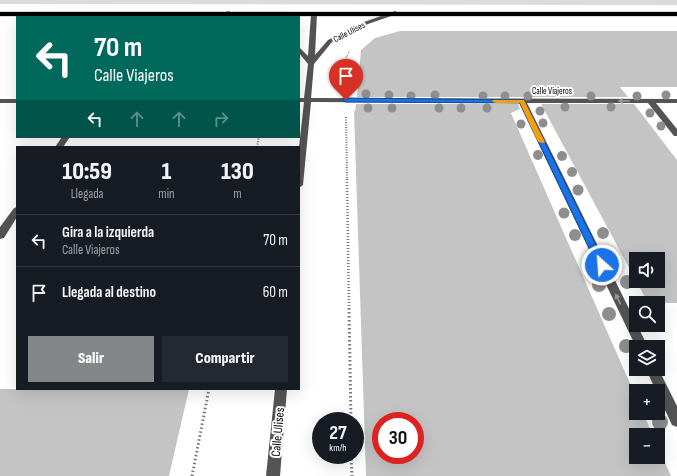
<!DOCTYPE html>
<html lang="es">
<meta charset="utf-8">
<style>
body{margin:0;font-family:"Sofia Sans Condensed",sans-serif;background:#242831;color:#f1f3f6;height:100vh;display:flex;flex-direction:column;font-size:15px;white-space:nowrap}
*{box-sizing:border-box;margin:0}
p{font-size:13px;color:#9ea1a6}
.icon{flex:none;width:22px;height:22px;fill:none;stroke:currentColor;stroke-width:2;stroke-linecap:round;stroke-linejoin:round}
.map{position:relative;flex:1;overflow:hidden}
.sheet{position:absolute;left:16px;top:146px;width:284px;height:244px;display:flex;flex-direction:column;background:#171b24;border-radius:0px;box-shadow:0 4px 16px #0002}
.sheet>*{flex:none}
.top-card{position:absolute;left:16px;top:16px;width:284px;height:122px;border-radius:0px;box-shadow:0 4px 16px #0002;background:#00695c;color:#fff;overflow:hidden}
.tools{position:absolute;left:629px;top:252px;display:grid;gap:8px}
.tools a{display:grid;place-items:center;width:36px;height:36px;border-radius:0px;background:#171b24;box-shadow:0 4px 16px #0002;font-size:20px}
.speed{position:absolute;left:312px;top:412px;display:flex;gap:8px;font-size:20px;font-weight:700;text-align:center}
.speed>*{display:grid;place-content:center;width:52px;height:52px;border-radius:50%;background:#171b24;box-shadow:0 4px 16px #0002;line-height:1}
.speed small{font-size:10px;font-weight:400}
.speed .limit{border:6px solid #d22;background:#fff;color:#111}
.pin{position:absolute;display:grid;place-items:center;width:34px;height:34px;color:#fff;margin:-41px -17px;border-radius:50% 50% 50% 0;rotate:-45deg;box-shadow:0 0 4px #0007}
.pin .icon{rotate:45deg}
.me{position:absolute;width:44px;margin:-22px;rotate:334deg;stroke-linejoin:round;filter:drop-shadow(0 0 3px #0008)}
.turn{display:flex;align-items:center;gap:14px;height:84px;padding:0 12px;font-size:18px}
.turn .icon{width:52px;height:52px;stroke-width:2.5}
.turn b{display:block;font-size:28px;line-height:34px}
.lanes{display:flex;align-items:center;height:38px;padding:0 12px;background:#0003;justify-content:center;gap:20px;direction:ltr}
.lanes .off{opacity:.35}
.eta{display:flex;justify-content:space-evenly;align-items:center;height:68px;text-align:center}
.eta b{font-size:24px;font-weight:800;line-height:28px}
.action{display:flex;gap:8px;margin-top:auto;padding:8px 12px}
.action a{flex:1;height:46px;border-radius:0px;background:#858687;color:#fff;font-size:16px;font-weight:800;line-height:46px;text-align:center}
.action a+a{background:#242831;color:#f1f3f6}
ul{padding:0;list-style:none}
li{display:flex;align-items:center;gap:12px;height:52px;padding:0 12px;border-top:1px solid #363941}
li div{flex:1}
li b{display:block;font-size:15px}
li em{font-style:normal}
.map>svg:first-child{display:block}
.green{fill:#dbdbdb}
.building{fill:#c4c4c4;fill-rule:evenodd}
.lines{fill:none;stroke-linecap:round;stroke-linejoin:round}
.major-casing{stroke:#dbdbdb;stroke-width:2}
.path-far3{stroke:#767676;stroke-width:1.5;stroke-dasharray:0.5 1;stroke-linecap:butt}
.path-far2{stroke:#767676;stroke-width:2;stroke-dasharray:1 1.5;stroke-linecap:butt}
.path-far1{stroke:#767676;stroke-width:2.5;stroke-dasharray:1 2;stroke-linecap:butt}
.path{stroke:#767676;stroke-width:3;stroke-dasharray:1.5 2.5;stroke-linecap:butt}
.minor{fill:#545454;fill-rule:evenodd}
.major{fill:#000;fill-rule:evenodd}
.tree{fill:#8e8e8e}
.oneway{fill:#989898}
.route{fill:#1a73e8;stroke:#114b97}
.slow{fill:#f59e0b}
.labels{text-anchor:middle;stroke-width:4;stroke-linejoin:round;paint-order:stroke}
.far-street-label{font-size:9px;fill:#000;stroke:#fff}
.near-street-label{font-size:13px;fill:#000;stroke:#fff}
</style>
<div class="map">
<svg width="677" height="476" viewBox="0 0 677 476">
<rect width="100%" height="100%" fill="#fff"/>
<path class="green" d="M0,0H677V5L13,4H0Z"/>
<path class="building" d="M400,31H677V87H620L628,97H357L361,50L375,38Z
M356,104H518L520,109L511,113L636,397V413H643L653,435H636V457H658V447L671,476H366L354,111H355ZM381,421H415V455H381Z
M541,104H634L677,160V303H648ZM636,259H658V281H636Z
M0,389H189L169,476H0Z"/>
<g class="lines">
<g class="major-casing">
<path id="major" d="M0,12H677V16H0Z"/>
</g>
<path class="path-far3" d="M346,79L345,60L350,50"/>
<path class="path-far2" d="M346,78V84
M346,117L347,180
M257,147L259,137"/>
<path class="path-far1" d="M347,179L349,309"/>
<path class="path" d="M349,308L351,421
M351,455L352,476
M192,476L209,389"/>
<path class="minor" d="M228,11L241,16L242,17C236,17 230,17 225,13Z
M395,11L397,12V14L368,24L332,42L314,64L311,98L677,99V103H656L677,129V136H674L648,103H527L648,347H636L519,103L311,102L303,185L299,188V147L304,102H299V98H304L308,64L299,53V47L308,56L311,14L314,12L317,14L315,55L328,40L364,22Z
M0,99H17V103H0Z
M62,137H70L63,147H55Z
M17,207V217L4,238L0,239V227L14,208Z
M658,368L677,406V427L672,425L658,395V391H656L646,369Z
M275,389H287L280,476H266Z"/>
<use href="#major" class="major"/>
</g>
<g class="tree">
<circle cx="366" cy="94" r="4.5"/>
<circle cx="389" cy="95" r="4.5"/>
<circle cx="435" cy="95" r="4.5"/>
<circle cx="666" cy="95" r="4.5"/>
<circle cx="411" cy="96" r="4.5"/>
<circle cx="483" cy="96" r="4.5"/>
<circle cx="505" cy="96" r="4.5"/>
<circle cx="528" cy="96" r="4.5"/>
<circle cx="591" cy="96" r="4.5"/>
<circle cx="637" cy="96" r="4.5"/>
<circle cx="565" cy="107" r="4.5"/>
<circle cx="611" cy="107" r="4.5"/>
<circle cx="368" cy="108" r="4.5"/>
<circle cx="392" cy="108" r="4.5"/>
<circle cx="439" cy="108" r="4.5"/>
<circle cx="461" cy="108" r="4.5"/>
<circle cx="487" cy="108" r="4.5"/>
<circle cx="540" cy="111" r="4.5"/>
<circle cx="650" cy="113" r="4.5"/>
<circle cx="543" cy="123" r="4.5"/>
<circle cx="521" cy="124" r="4.5"/>
<circle cx="661" cy="126" r="4.5"/>
<circle cx="538" cy="155" r="5"/>
<circle cx="562" cy="156" r="5"/>
<circle cx="572" cy="172" r="5"/>
<circle cx="578" cy="190" r="5.5"/>
<circle cx="564" cy="213" r="5.5"/>
<circle cx="603" cy="233" r="6"/>
<circle cx="575" cy="235" r="6"/>
<circle cx="614" cy="257" r="6"/>
<circle cx="627" cy="282" r="7"/>
<circle cx="599" cy="285" r="7"/>
<circle cx="609" cy="314" r="7"/>
<circle cx="626" cy="346" r="7"/>
<circle cx="660" cy="422" r="8"/>
</g>
<defs><path id="oneway-solid" d="M-6-.8H1V-3.2L6.5 0L1 3.2V.8H-6Z"/></defs>
<g class="oneway">
<use href="#oneway-solid" transform="translate(624 101) rotate(180)"/>
<use href="#oneway-solid" transform="translate(618 299) rotate(-116)"/>
</g>
<path class="route" d="M343,98L524,100L606,265L605,268L602,269L597,265L520,103L346,102L343,101Z"/>
<path class="slow" d="M493,100H524L545,142L544,143L538,142L520,103H495L492,101Z"/>
<g class="labels">
<g class="far-street-label">
<text transform="translate(349 32) rotate(-27)" y="3">Calle Ulises</text>
<text x="552" y="94">Calle Viajeros</text>
</g>
<g class="near-street-label">
<text transform="translate(277 432) rotate(-85)" y="5">Calle Ulises</text>
</g>
</g>
</svg>
<div class="tools">
<a><svg class="icon" aria-label="sound" viewBox="0 0 24 24"><path d="M4 9h4l5-4v14l-5-4H4zM17 9q2 3 0 6"/></svg></a>
<a><svg class="icon" aria-label="search" viewBox="0 0 24 24"><circle cx="10" cy="10" r="6"/><path d="M15 15l6 6"/></svg></a>
<a><svg class="icon" aria-label="layers" viewBox="0 0 24 24"><path d="M12 4l9 5-9 5-9-5zM3 14l9 5 9-5"/></svg></a>
<a>+</a>
<a>−</a>
</div>
<div class="speed"><div>27<small>km/h</small></div><div class="limit">30</div></div>
<div class="pin" style="left:346px;top:100px;background:#d93025"><svg class="icon" aria-label="arrive" viewBox="0 0 24 24"><path d="M6 21V4h12l-3 4 3 4H6"/></svg></div>
<svg class="me" style="left:602px;top:265px" viewBox="-20 -20 40 40"><circle r="17" fill="#1a73e8" stroke="#fff" stroke-width="3"/><path d="M0-11L8 9 0 5-8 9z" fill="#fff"/></svg>
<div class="top-card">
<div class="turn"><svg class="icon" aria-label="left" viewBox="0 0 24 24"><path d="M17 20v-9H6M10 6l-5 5 5 5"/></svg><div><b>70 m</b>Calle Viajeros</div></div>
<div class="lanes"><svg class="icon" aria-label="left" viewBox="0 0 24 24"><path d="M17 20v-9H6M10 6l-5 5 5 5"/></svg><svg class="icon off" aria-label="ahead" viewBox="0 0 24 24"><path d="M12 20V5M6 11l6-6 6 6"/></svg><svg class="icon off" aria-label="ahead" viewBox="0 0 24 24"><path d="M12 20V5M6 11l6-6 6 6"/></svg><svg class="icon off" aria-label="right" viewBox="0 0 24 24"><path d="M7 20v-9h11M14 6l5 5-5 5"/></svg></div>
</div>
<section class="sheet">
<div class="eta">
<div><b>10:59</b><p>Llegada</p></div>
<div><b>1</b><p>min</p></div>
<div><b>130</b><p>m</p></div>
</div>
<ul>
<li><svg class="icon" aria-label="left" viewBox="0 0 24 24"><path d="M17 20v-9H6M10 6l-5 5 5 5"/></svg><div><b>Gira a la izquierda</b><p>Calle Viajeros</p></div><em>70 m</em></li>
<li><svg class="icon" aria-label="arrive" viewBox="0 0 24 24"><path d="M6 21V4h12l-3 4 3 4H6"/></svg><div><b>Llegada al destino</b></div><em>60 m</em></li>
</ul>
<div class="action"><a>Salir</a><a>Compartir</a></div>
</section>
</div>
